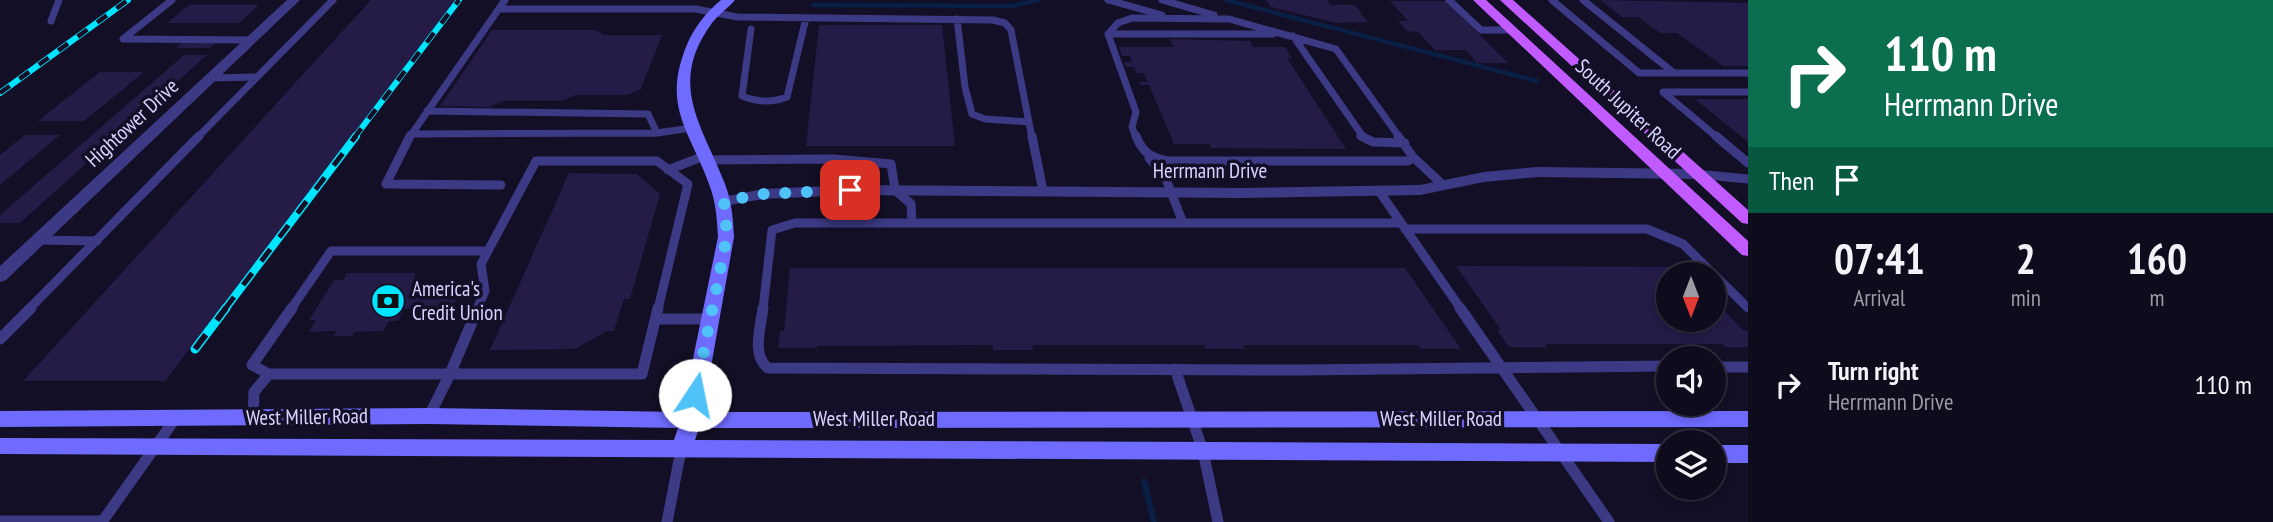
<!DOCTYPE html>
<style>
body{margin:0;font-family:"PT Sans Narrow",sans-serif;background:#1c1929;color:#f1f3f6;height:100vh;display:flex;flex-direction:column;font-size:26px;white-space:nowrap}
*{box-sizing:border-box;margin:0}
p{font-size:23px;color:#9b9ba3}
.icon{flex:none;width:38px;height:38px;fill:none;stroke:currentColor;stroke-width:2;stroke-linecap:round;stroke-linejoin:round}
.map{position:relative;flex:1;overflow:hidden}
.sheet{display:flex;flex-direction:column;background:#0e0b1c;width:525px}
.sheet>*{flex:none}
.banner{background:#0b6e4f;color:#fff;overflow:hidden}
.needle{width:46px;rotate:180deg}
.controls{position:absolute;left:1656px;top:262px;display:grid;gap:14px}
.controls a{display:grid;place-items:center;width:70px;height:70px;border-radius:50%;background:#0e0b1c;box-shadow:0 4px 10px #0003,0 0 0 2px #2e2b3b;font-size:35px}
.pin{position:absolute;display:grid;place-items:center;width:60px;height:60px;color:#fff;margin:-30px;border-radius:14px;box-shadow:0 4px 10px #0006}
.me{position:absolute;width:77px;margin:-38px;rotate:11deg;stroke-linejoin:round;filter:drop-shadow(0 0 5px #0008)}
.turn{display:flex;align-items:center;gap:24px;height:147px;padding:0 21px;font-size:32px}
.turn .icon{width:91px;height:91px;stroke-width:2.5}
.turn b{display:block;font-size:49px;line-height:60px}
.then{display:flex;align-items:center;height:66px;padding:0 21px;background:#0003;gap:14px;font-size:26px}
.eta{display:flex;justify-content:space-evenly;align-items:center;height:119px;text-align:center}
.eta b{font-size:42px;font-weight:700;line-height:49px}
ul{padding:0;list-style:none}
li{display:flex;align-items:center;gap:21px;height:105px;padding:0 21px}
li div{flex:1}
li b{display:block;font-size:26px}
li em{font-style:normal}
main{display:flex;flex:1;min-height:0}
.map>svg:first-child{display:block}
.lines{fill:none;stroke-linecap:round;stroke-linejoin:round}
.stream-far1{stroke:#0a1f44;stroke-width:4.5}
.stream{stroke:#0a1f44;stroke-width:6}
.building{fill:#241b47}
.lane-far2{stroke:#3d3a85;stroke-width:7}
.lane-far1{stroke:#3d3a85;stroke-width:9}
.lane{stroke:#3d3a85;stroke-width:11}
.street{fill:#3d3a85;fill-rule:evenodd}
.secondary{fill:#6f6bff;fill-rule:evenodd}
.primary{fill:#c25bff;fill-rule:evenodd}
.rail-far2-casing{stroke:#00e5ff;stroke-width:6}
.rail-far1-casing{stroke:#00e5ff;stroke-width:8}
.rail-casing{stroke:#00e5ff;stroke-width:9}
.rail-far2{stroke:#130f26;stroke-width:4.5;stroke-dasharray:12;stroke-linecap:butt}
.rail-far1{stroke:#130f26;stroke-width:5;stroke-dasharray:15;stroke-linecap:butt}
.rail{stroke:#130f26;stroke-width:6;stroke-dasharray:18;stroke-linecap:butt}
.route{stroke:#4fc3f7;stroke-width:12;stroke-dasharray:0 21.6}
.labels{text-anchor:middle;stroke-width:7;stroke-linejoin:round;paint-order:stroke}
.street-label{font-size:21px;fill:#d9d4ff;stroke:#130f26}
.poi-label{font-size:21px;fill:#d9d4ff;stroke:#130f26;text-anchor:start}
</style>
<main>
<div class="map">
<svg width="1748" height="522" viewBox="0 0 1748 522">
<rect width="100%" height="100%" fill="#130f26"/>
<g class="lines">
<path class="stream-far1" d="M1226,0L1537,81
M813,5L1012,6L1038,0"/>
<path class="stream" d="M1144,481L1154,522"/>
</g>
<path class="building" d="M371,0H456L165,381H23Z
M1266,0H1327L1331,5H1355L1368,22L1336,23L1271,7Z
M1600,0L1748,3V66H1723L1677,33H1660L1638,17H1622Z
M1390,1H1446L1508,63H1477L1466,50H1435L1418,32L1407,31L1398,21H1408Z
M189,5H259L239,23H167Z
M819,25H942L955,146H806Z
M492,30H595L604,35H662L641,89L627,95H576L561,101H503L489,107L440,106Z
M1170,39L1250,41L1253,47H1285L1292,58H1287L1346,149L1211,148L1209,144H1174L1149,85H1140L1139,82H1148L1144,73H1136L1134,67H1126L1124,62H1132L1130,56H1122L1119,47H1174Z
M184,41H217L210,48H176Z
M184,55H207L20,223H0V215Z
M100,72H144L84,121H38Z
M1695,99H1748V142Z
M25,135H60L0,185V155Z
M569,173L637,174L660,194L630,299H624L614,331H607L575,349L490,350Z
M1456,266L1681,267L1689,275H1668V320H1713V299L1743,330L1748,331V347H1725L1722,344H1545L1548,347H1509L1497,330H1501Z
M790,268H1405L1461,349H1421L1418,345H1243L1245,349H1205L1204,345H1032L1033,350H993V345L817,346V348H778L780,331H784Z
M347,273H416L414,277H420L411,293L459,292L452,309H404L398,321H389L383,331L355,332L352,336H333L336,331L309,332L316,320H309L334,280H343Z"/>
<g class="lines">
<path class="lane-far2" d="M172,0L123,39L251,40
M1108,0L1162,15
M1162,0L1214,15
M1449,0L1481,30H1510
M1552,0L1639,73H1674
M1583,0L1674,73H1748
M499,9H696L737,17L993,20L1005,23L1011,30L1032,138
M957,19L965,87L972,114L985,119L1029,122
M51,21L59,0
M751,29L742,96C757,102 772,103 787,97L806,18
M1108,34H1273
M1293,36L1364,138
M211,78L257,77
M427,111L648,114L657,133
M411,134L657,133L691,128
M197,138L333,0
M409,138L505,0
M1136,138L1132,127L1136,112L1108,34L1118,23L1132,18L1229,19L1336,49L1400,138
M1718,138L1663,92H1748"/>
<path class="lane-far1" d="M410,136L386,184L501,185
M1032,136L1043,191
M1136,136C1143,153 1150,157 1167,161H1408L1413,157
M1361,136L1373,142L1405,143
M1398,136L1413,157
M1716,136L1748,163
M1413,157L1443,185
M1149,158L1166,179L1183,223
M707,160L834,159L891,164L895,190L911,204L912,223
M668,170L704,156
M1696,174L1748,179
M1379,191L1461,309
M1405,229H1647L1683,244L1748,308
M38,240L97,241
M29,309L199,136
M291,309L331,251H487
M477,309L485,291L481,264L536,161H657L688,184L658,309
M763,309L772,230L795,223H1401"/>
<path class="lane" d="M292,308L252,365L269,374H450
M763,308C761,326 751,355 768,368L1300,370L1668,366
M1460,308L1609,522
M656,319H710
M0,339L31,308
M1713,367H1748
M1175,369L1203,451L1218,522
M450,374H642L658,308
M450,374L478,308
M429,416L450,374
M253,418L254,392L269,374
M0,521H103
M102,522L175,419
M667,522L681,450"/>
<path class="street" d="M287,0H300L6,280L0,282V266Z
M1536,167L1696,169L1704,174L1696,179L1536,177L1484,182L1420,195L1241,198L850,195L763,199L724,206L716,201L718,198L763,189L850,185L1241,188L1420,185L1484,172Z"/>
<path class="secondary" d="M721,0H735C728,8 719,14 712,23C667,84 702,125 725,184C732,202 733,219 734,237L703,412L1748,411V427L699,428L695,440L1668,444V462L0,454V438L674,440L678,428L429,424L0,427V411L429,408L682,412L718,237C717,219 716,202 709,184C690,131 662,107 686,47C693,29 706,12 721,0Z
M1713,445H1748V463H1713Z"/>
<path class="primary" d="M1473,0H1486L1748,241V256L1742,255Z
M1500,0H1513L1748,210V224L1742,223Z"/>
<g class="rail-far2-casing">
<path id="rail-far2" d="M0,93L128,0
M354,138L459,0"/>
</g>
<g class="rail-far1-casing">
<path id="rail-far1" d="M225,309L356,136"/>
</g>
<g class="rail-casing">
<path id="rail" d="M195,349L226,308"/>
</g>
<use href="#rail-far2" class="rail-far2"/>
<use href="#rail-far1" class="rail-far1"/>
<use href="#rail" class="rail"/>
</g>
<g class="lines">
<path class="route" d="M695,395L727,236L724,201L763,194L850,190"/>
</g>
<defs>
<g id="bank-disc" transform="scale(1.75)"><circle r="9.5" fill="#00e5ff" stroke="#130f26"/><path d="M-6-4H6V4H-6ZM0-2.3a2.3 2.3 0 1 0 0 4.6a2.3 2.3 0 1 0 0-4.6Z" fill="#111"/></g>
</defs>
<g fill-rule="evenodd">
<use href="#bank-disc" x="388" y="301"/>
</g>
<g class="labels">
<g class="street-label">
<text transform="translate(1628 109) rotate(43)" y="7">South Jupiter Road</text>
<text transform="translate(132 123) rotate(-43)" y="7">Hightower Drive</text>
<text x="1210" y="178">Herrmann Drive</text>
<text transform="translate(307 417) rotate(-1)" y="7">West Miller Road</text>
<text x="874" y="426">West Miller Road</text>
<text x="1441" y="426">West Miller Road</text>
</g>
<g class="poi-label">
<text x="412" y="296">America's<tspan x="412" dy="24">Credit Union</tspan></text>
</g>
</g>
</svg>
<div class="controls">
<a><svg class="needle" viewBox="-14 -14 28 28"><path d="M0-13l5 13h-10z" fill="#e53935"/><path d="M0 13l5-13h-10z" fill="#9b9ba3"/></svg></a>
<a><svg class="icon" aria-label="sound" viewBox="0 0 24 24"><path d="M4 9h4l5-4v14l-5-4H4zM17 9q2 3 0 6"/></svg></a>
<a><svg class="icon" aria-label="layers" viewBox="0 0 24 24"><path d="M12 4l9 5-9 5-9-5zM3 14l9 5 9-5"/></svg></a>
</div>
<div class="pin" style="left:850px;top:190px;background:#d93025"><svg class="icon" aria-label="arrive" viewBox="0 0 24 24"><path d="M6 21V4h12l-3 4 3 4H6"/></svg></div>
<svg class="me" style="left:695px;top:395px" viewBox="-20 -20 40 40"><circle r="19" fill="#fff"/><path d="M0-13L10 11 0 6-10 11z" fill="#4fc3f7"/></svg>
</div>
<section class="sheet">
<div class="banner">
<div class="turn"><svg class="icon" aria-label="right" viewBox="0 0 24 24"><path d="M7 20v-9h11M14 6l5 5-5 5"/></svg><div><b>110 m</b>Herrmann Drive</div></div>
<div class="then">Then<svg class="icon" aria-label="arrive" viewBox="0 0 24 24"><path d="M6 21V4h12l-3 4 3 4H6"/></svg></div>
</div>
<div class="eta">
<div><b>07:41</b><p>Arrival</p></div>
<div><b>2</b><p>min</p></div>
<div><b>160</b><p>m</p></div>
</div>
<ul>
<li><svg class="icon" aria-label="right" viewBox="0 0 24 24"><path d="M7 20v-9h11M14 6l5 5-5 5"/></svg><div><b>Turn right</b><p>Herrmann Drive</p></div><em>110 m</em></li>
</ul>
</section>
</main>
